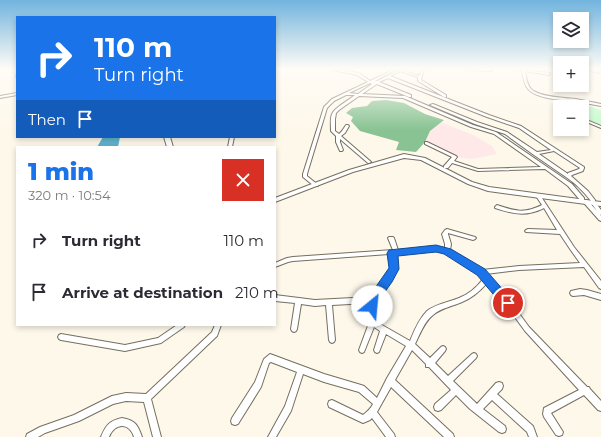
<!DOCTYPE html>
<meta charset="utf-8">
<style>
body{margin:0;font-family:Montserrat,sans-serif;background:#f2f2f3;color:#2b2b33;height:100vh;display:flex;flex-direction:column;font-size:15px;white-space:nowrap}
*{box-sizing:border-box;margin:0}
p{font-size:13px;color:#7c7c81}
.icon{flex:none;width:22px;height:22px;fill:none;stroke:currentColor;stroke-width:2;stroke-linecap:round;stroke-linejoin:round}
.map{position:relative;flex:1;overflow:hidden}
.panel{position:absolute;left:16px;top:146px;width:260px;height:180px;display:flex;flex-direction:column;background:#fff;border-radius:0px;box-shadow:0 2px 6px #0003}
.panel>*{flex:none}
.top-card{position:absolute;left:16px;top:16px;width:260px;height:122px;border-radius:0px;box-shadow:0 2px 6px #0003;background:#1a73e8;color:#fff;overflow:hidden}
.fabs{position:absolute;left:553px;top:12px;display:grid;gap:8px}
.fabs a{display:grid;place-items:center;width:36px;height:36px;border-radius:0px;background:#fff;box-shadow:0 2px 6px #0003;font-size:20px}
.pin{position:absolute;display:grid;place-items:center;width:34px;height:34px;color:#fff;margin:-17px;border:2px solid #fff;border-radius:50%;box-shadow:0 1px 4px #0007}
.me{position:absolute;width:44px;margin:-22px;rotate:28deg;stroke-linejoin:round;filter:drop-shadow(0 0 3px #0008)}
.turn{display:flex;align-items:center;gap:14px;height:84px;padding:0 12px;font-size:18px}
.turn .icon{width:52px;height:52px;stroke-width:2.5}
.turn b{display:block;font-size:28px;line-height:34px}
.then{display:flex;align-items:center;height:38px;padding:0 12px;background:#0003;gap:8px;font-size:15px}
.round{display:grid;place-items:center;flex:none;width:42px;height:42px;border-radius:0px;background:#f2f2f3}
.headline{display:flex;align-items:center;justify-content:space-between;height:68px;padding:0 12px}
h1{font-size:24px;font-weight:800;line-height:30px;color:#1a73e8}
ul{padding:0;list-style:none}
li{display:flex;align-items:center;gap:12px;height:52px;padding:0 12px}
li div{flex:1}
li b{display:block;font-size:15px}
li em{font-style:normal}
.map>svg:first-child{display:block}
.medical{fill:#ffe9e8}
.green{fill:#c4facc}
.forest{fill:#89c393}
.water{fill:#60b3cf}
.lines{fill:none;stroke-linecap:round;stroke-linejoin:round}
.minor-casing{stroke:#756f60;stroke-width:2}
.highway-casing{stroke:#756f60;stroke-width:2}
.minor{fill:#fff;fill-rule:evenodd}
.highway{fill:#fff;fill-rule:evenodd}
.route{fill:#1a73e8;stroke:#114b97}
</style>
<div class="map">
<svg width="601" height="437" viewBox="0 0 601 437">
<rect width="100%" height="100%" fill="#fef8eb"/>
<path class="medical" d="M441,122L473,135L492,146L497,154L473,159L461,158L425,142L430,131Z"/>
<path class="green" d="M579,103L601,110V125L582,118V107H575Z"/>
<path class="forest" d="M386,100L404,103L425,114L444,120L430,131L425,142L416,152L396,150L399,142L360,131L351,121L353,117L346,113L352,108L367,106L372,101Z"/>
<path class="water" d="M103,137H120L118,147H97Z"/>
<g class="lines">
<g class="minor-casing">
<path id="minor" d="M333,69L359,73L370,81L395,69H397L375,81H377L401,69H403L402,70L419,76L422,69H424L421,80L446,95V97H444L418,81V77L400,71L390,76L489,115L521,126L584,167V168L583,171L572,175L571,176L588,191L595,200V201H591C584,192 575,183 566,177L534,155L505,134L475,124L430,105L433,104L477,122L507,132L537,152L551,150L519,128L487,117L388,78L379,82L411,95V97H409L377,84L362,94L405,96L473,125L496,132L572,184L584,198V200H580L568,186L545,169L478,171L452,163L448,168H444V166L452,157L425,144V142H427L456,156L457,157L454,161L478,169L541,167L494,134L471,127L403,98L359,96L339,110L336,113L335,119V131L339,134L342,131L346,125H348L349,126L345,133L341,136L370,161L371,162L369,163H368L340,139V142L343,150L342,151H340L336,142V136L331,131C331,126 330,119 332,114C334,108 349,100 355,95H346L334,101L327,108L307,174V176L318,185V186H314L303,177V174L324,107L332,99L368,82L357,75L333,70ZM370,83L372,84L358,94L349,93ZM554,151L580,168L579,169L568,173V174L539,154Z
M471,69H488L493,70L492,71L472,70Z
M519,69L550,73V74L549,75L525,71C526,77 527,85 531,89C539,97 565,98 576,99C584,101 593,102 601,104V106L574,101L573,102L572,107H568L571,101C559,100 535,98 528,89C524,84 523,77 522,71L519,70Z
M584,69L601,71V73L585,70Z
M16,75H17V78L16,77Z
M582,118L601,126V128L582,120Z
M230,137H234L232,147H228Z
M538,194L540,195L574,247L601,281V289L599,288L584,267L519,270L486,274L510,301L529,327L587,387H589L590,389L601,401V411L598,410L584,395L551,413L563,432L562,435L559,436L556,435L544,417L543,414L544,408L579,390L525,331L506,305L487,283C480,291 472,298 462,302C453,306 441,308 433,315C424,322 420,334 415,344L430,358L441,347L443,346L445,347L446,349L445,351L435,363L448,376L472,354L474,353L476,354L477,356L476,358L453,381L477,404L496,383L499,382L502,383L503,386L502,389L497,394L533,426L537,437H529L527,432L492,400L483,409L505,426L506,429L505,432L502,433L499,432L470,409L456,395L441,410L438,411L435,410L434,407L435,404L451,390L429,367H426V364L412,350L395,380L453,434L454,437H444L391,387L377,412L394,434L395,437H386L372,418L370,420L363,423L329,407L328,404L329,401L332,400L363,415C367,412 371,408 373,404L359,392L324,382L303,374L291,411L276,437H268L285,406L297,372L271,362L269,363L261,387L238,424L235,425L232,424L231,421L232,418L255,382L264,359L270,354L324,374L361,385L364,386L377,398L387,378L406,346L386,334L379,352L377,353L375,352L374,350L380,331L374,327L364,352L362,353L360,352L359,350L369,323V303L332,305L335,340L334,342L332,343L330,342L329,340L326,305L315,306L301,304L297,329L296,331L294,332L292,331L291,329L295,303L275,301V295L315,300L372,297L391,269L389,254L293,261L288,262L275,267V263L287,258L293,257L393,250L388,238L389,237H393L394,238L398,250L436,247L445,248V244L442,234L445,230L447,229L475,237L476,238L475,239L473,240L448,233V234L451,244L450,250L482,270L519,266L580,263L570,249L560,234L526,232L525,231L526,230L528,229L557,230L544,208C526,217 514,214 495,208V207L497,205C515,211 524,214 542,205L536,196ZM436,251L446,253L479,274L483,279C477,287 469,294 459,298C449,302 436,304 427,311C419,319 414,331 410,341L375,321V303L397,269L395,254Z
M586,200L588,201L597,211L592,204V203H596L601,210V215L600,214L601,216V221L599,220L584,203V201Z
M580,289L587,290L601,294V300L584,295L573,296L571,295L570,293L571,291Z
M177,325H185L184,327L161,343L125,351L61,340L59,339L58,337L59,335L61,334L125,345L158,338Z
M215,325H221L217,336L151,399L161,437H153L144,402L126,401L113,404L79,421L45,433L38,437H26L27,434L40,427L74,415L112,396L126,393L146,394L212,332Z
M122,418C135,420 138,425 142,437H134C129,422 115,423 109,437H101C106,425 109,421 122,418Z"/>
</g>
<g class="highway-casing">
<path id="highway" d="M17,93V95L0,98V96Z
M164,137H170L173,147H167Z
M404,154L425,158L472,182L489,187L601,202V206L488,191L468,184L421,160L404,158L353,172L275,202V198L349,170Z"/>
</g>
<use href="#minor" class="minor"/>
<use href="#highway" class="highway"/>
</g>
<linearGradient id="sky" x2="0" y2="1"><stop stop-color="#71b4de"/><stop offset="0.53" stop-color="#fffcf6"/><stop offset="1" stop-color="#fffcf6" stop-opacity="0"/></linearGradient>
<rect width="601" height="130" fill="url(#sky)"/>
<path class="route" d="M436,245L451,249L485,269L512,300L514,303L512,307L508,308L504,307L477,275L444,254L436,252L398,256L399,269L392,282L379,300L376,309L372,311L368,309L366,306L370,295L389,268L387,253L389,250Z"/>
</svg>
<div class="fabs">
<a><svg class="icon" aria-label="layers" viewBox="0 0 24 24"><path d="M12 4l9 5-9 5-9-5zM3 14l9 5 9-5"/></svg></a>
<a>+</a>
<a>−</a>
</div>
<div class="pin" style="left:508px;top:303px;background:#d93025"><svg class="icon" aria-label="arrive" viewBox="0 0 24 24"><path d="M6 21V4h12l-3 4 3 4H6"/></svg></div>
<svg class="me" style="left:372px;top:306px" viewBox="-20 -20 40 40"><circle r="19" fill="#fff"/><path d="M0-13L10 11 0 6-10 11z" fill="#1a73e8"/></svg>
<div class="top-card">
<div class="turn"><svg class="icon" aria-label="right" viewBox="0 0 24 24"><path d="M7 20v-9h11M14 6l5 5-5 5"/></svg><div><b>110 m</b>Turn right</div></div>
<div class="then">Then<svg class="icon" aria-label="arrive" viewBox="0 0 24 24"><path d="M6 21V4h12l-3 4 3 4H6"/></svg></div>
</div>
<section class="panel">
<div class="headline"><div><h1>1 min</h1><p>320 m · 10:54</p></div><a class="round" style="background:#d93025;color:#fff"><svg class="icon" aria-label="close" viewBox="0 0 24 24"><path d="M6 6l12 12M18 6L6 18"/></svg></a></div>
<ul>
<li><svg class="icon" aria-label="right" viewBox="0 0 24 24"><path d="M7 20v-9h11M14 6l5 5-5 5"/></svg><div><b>Turn right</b></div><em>110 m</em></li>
<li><svg class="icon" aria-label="arrive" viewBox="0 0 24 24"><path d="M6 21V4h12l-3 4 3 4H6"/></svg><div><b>Arrive at destination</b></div><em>210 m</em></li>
</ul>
</section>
</div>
